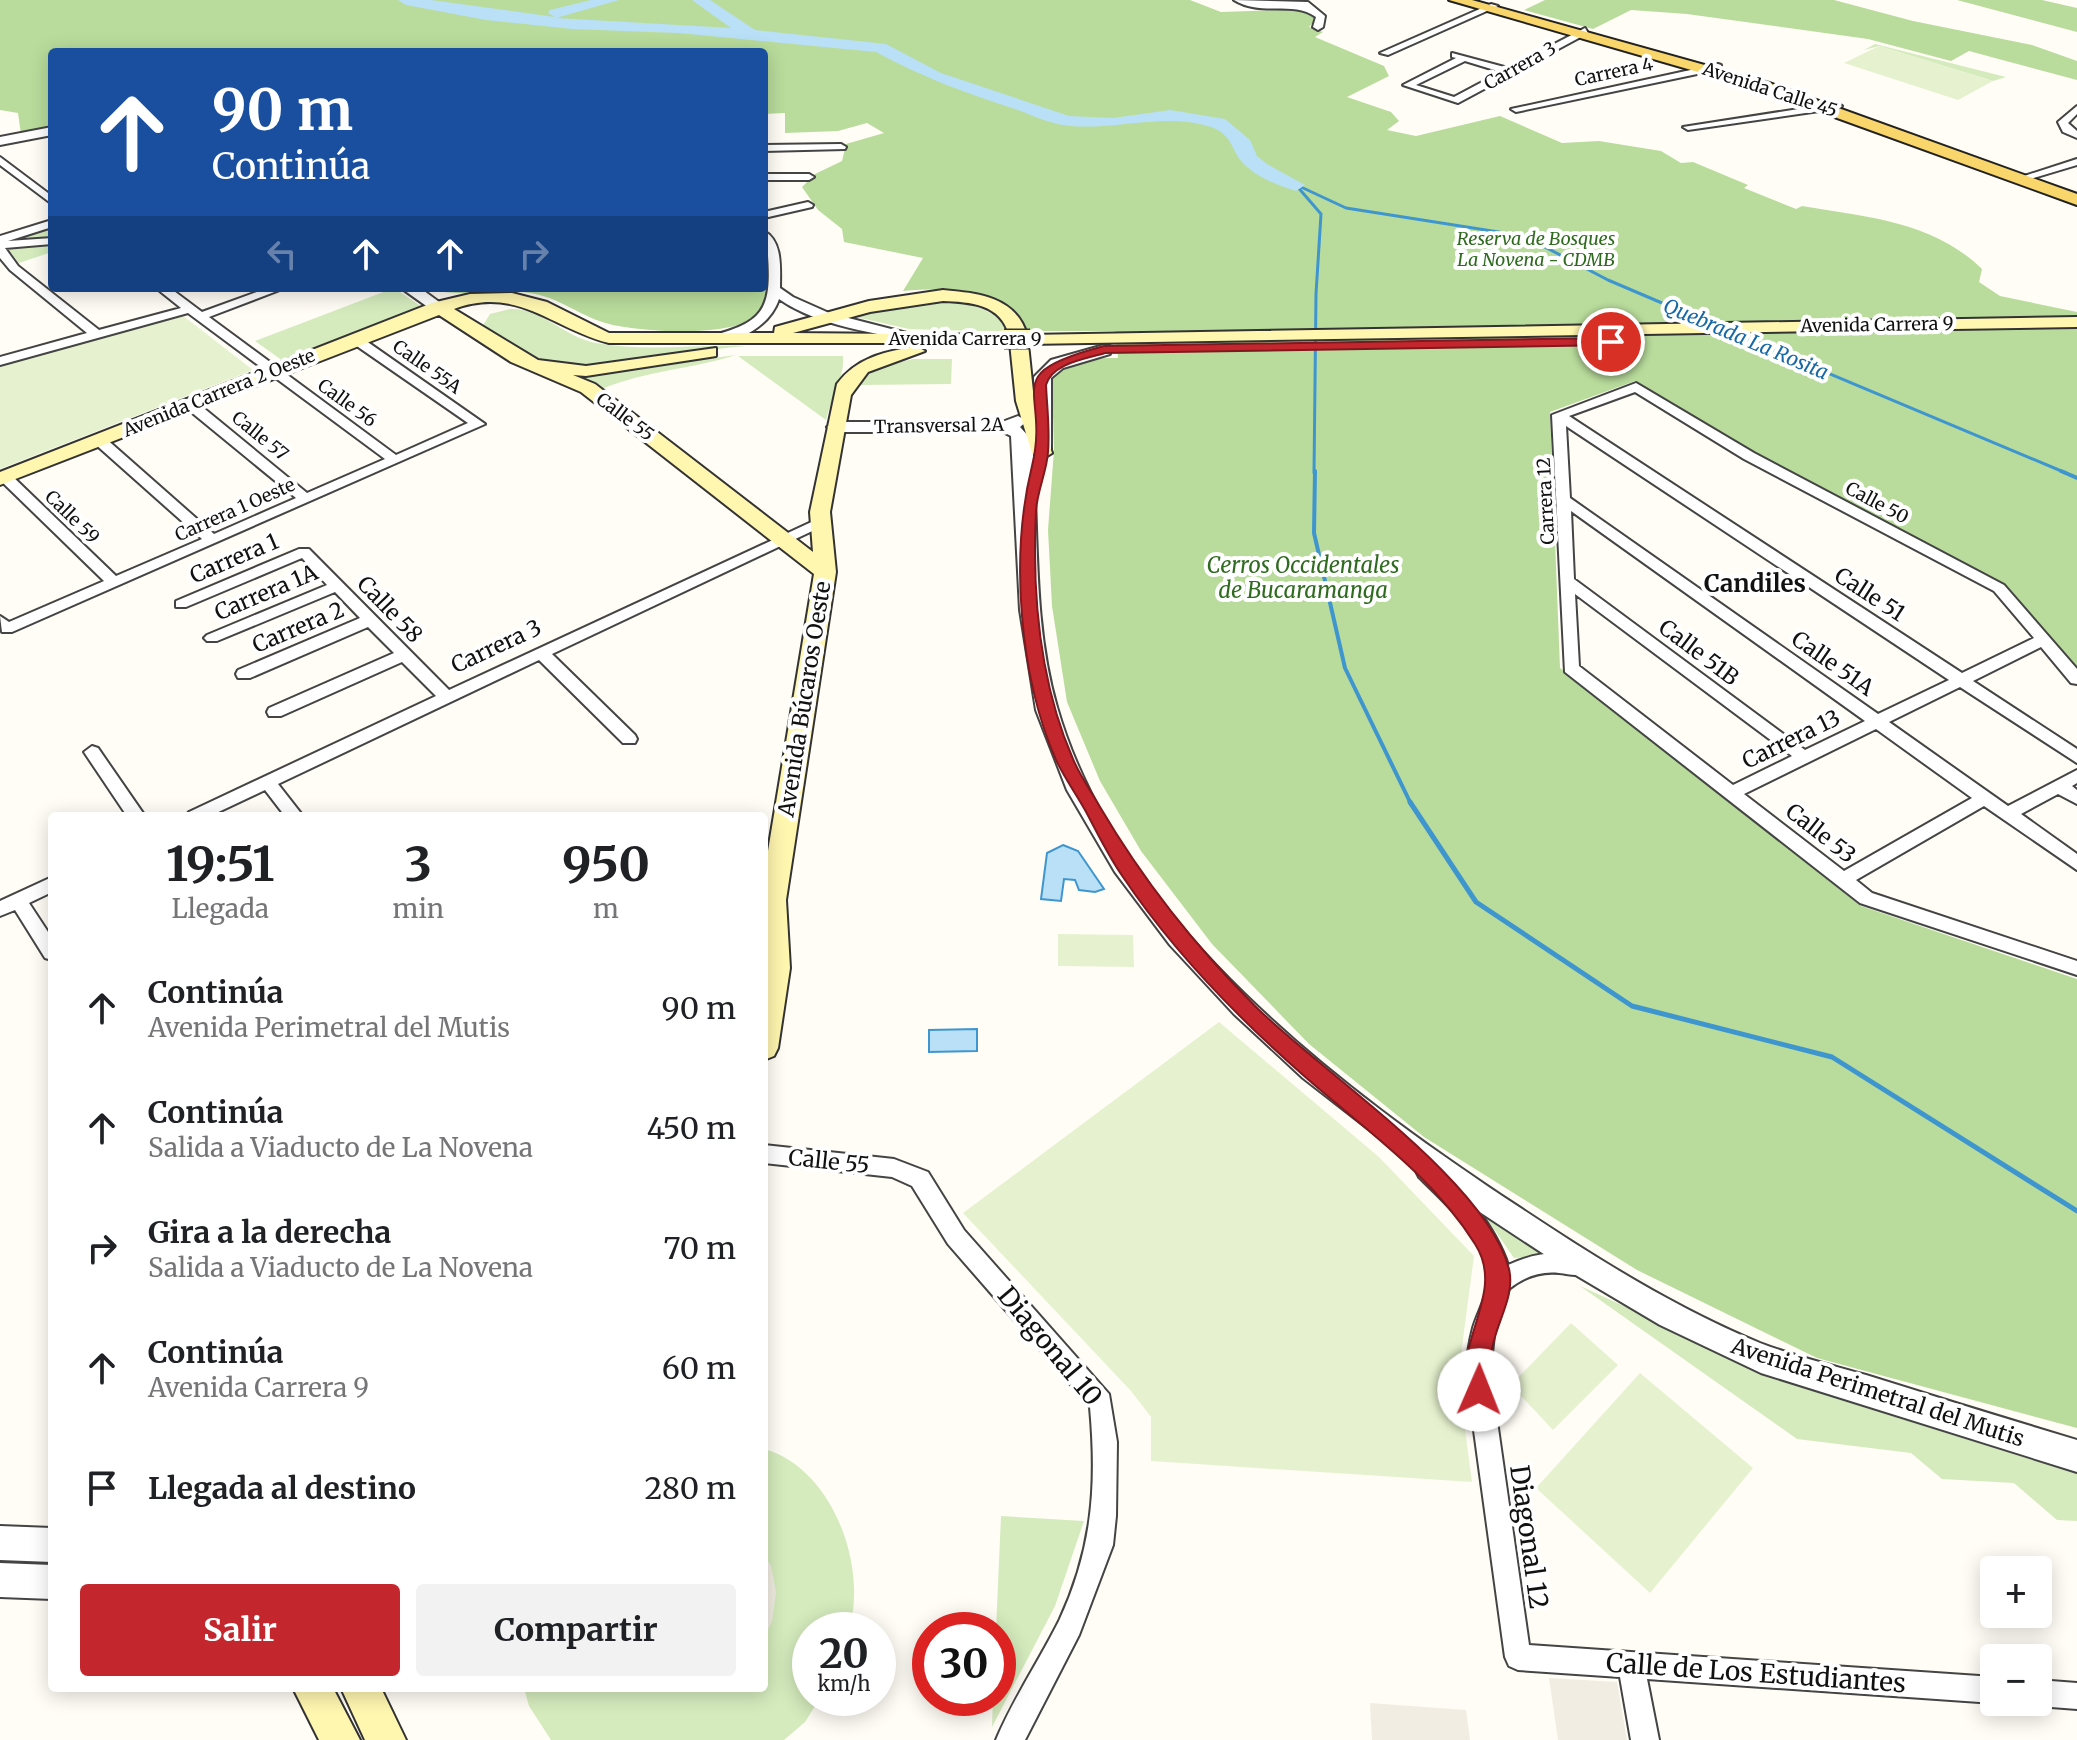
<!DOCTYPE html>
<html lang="es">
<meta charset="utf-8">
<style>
body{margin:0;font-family:Merriweather,serif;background:#f2f2f2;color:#202124;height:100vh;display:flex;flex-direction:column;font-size:30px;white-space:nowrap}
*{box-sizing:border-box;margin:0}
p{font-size:26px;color:#757577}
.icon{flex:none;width:44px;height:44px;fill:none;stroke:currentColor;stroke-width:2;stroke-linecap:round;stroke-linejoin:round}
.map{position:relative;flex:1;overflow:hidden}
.sheet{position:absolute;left:48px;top:812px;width:720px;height:880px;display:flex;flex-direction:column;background:#fff;border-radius:8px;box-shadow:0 4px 20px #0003}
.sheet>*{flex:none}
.guide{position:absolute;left:48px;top:48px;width:720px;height:244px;border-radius:8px;box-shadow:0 4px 20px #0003;background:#1a4fa0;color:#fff;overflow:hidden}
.buttons{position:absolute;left:1980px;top:1556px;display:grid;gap:16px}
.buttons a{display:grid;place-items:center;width:72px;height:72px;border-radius:8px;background:#fff;box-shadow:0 4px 20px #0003;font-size:40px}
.speed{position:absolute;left:792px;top:1612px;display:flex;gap:16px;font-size:40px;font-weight:700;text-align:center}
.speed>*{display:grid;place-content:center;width:104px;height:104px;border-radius:50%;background:#fff;box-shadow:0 4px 20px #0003;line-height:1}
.speed small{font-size:20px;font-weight:400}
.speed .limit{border:12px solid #d22;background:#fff;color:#111}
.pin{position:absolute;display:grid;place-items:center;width:68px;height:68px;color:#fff;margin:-34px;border:4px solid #fff;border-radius:50%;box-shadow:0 2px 8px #0007}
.me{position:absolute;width:88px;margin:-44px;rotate:1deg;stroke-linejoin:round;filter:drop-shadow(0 0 6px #0008)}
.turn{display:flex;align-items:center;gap:28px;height:168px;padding:0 32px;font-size:36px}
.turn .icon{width:104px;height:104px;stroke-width:2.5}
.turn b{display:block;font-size:56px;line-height:68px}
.lanes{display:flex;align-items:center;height:76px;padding:0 32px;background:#0003;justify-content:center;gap:40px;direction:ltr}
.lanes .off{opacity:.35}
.eta{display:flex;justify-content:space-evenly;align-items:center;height:136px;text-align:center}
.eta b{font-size:48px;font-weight:700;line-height:56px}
.primary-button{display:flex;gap:16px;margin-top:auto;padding:16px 32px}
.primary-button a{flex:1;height:92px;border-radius:8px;background:#c4262e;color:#fff;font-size:32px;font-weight:700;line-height:92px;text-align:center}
.primary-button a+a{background:#f2f2f2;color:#202124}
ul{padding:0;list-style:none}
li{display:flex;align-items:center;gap:24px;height:120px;padding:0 32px}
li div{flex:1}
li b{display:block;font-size:30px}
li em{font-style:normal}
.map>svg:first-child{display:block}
.green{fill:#d5ebbd}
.forest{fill:#b9dc9c}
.pitch{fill:#e6f2cf}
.plaza{fill:#f1ede2}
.water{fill:#b9e0f7;stroke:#3f96cf;stroke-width:2}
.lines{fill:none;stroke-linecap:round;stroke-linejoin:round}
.stream-far2{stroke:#3f96cf;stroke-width:3}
.stream-far1{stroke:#3f96cf;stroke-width:4}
.stream{stroke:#3f96cf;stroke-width:5}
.river{fill:#b9e0f7;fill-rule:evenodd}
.minor-casing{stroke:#444;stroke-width:4}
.tertiary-casing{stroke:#444;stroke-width:4}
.secondary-casing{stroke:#333;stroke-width:4}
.primary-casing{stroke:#222;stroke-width:4}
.minor{fill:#fff;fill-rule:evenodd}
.tertiary{fill:#fff;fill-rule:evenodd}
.secondary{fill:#fff6b0;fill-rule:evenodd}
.primary{fill:#f9d66b;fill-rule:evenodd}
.secondary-bridge-casing{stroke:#333;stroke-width:21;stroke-linecap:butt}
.secondary-bridge{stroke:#fff6b0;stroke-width:18}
.route{fill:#c4262e;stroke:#7f191e;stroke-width:2}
.labels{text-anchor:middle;stroke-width:8;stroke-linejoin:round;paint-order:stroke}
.far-street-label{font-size:18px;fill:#111;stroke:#fff}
.far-park-label{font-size:18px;font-style:italic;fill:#2f6b1f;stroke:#fff}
.far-water-label{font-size:20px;font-style:italic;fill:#1768a6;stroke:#fff}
.street-label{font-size:22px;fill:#111;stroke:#fff}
.park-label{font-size:22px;font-style:italic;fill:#2f6b1f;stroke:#fff}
.neighbourhood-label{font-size:24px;font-weight:bold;fill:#111;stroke:#fff}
.near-street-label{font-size:26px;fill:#111;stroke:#fff}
</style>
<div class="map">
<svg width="2077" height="1740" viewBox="0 0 2077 1740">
<rect width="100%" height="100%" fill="#fffdf5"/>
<path class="green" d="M1875,44L2006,77L1993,81L1879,46L1864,50Z
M52,225V252L19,263L2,241Z
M394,288L422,307L283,361L255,341Z
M940,299C964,303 997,307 1008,332L909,329L856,317L890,306Z
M510,309C542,308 564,337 596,343C645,352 697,344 746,346C684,350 592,379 534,359C516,353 498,337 482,327L490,314Z
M736,355C692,369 644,371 602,389L581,376Z
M738,356H843C845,377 831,398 826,420Z
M913,359H952L951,384L859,385C870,367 893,364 913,359Z
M1478,1206L1562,1259L1543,1256L1514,1258Z
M1580,1286L1804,1388L2077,1474V1521L2057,1520L2014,1483L1942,1479L1911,1453L1797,1439Z
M764,1449C833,1468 868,1567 849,1630H810V1698H820L805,1722L784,1740H551L529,1706L524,1688H764Z
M1001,1516L1084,1521L1055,1606L992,1727L993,1698H998L996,1630Z"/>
<path class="forest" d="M0,0H1190L1221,12L1311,9L1317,18L1309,27L1323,32L1315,37L1384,66L1389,76L1347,97L1391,112L1399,121L1387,130L1416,136L1500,116L1562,143L1599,141L1661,151L1681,163L1693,162L1748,185L1744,188L1796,209L1802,206C1866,217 1933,221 1982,269L1979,282L2000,296L2077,312V667L2005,584L1750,451L1635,381L1550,412L1560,668L1861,906L2077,979V1428L1817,1358L1637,1270L1424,1137L1309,1044L1212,944L1141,851L1100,781L1067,702L1052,606L1048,530L1054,450L1052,379C1068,359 1093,358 1118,358L1115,331H1028C1006,286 947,287 903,291L923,258L844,242L842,229L818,210L802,187L815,174L842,161L846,144L884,133L867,123L838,131L785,133V113L764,114V52H52V128L21,134L18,113L0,110Z
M1545,0H1834L1913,21L2032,45L2077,61V80L1969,51L1951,61L1868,39L1687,14L1631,10L1593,29L1524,10Z
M1957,0H2042L2077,8V32Z
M764,243C767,251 767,263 767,273C768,288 769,301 759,313C737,339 641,332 609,324C581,317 559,297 530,293C496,288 459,299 426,288H764Z"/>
<path class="pitch" d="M1879,46L1993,81L1958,100L1844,63Z
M182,315L253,370L0,469V365Z
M1058,934L1133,935L1134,967L1058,966Z
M1219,1022L1379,1157L1474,1256L1458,1377L1472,1482L1151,1461V1417L1131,1391L963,1213Z
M1571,1323L1618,1365L1553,1430L1511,1385Z
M1640,1373L1753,1468L1650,1593L1536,1488Z"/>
<path class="plaza" d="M764,1555L771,1566L776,1592L772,1621L764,1638Z
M1549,1678L1617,1682L1627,1740H1558Z
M1370,1703L1466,1710L1470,1740H1372Z"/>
<path class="water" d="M1063,845L1078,851L1104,889L1095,892L1079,890L1075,880L1064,879L1061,901L1041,899L1047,853Z
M977,1029V1051L929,1052V1030Z"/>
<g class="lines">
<path class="stream-far2" d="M1296,185L1321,214L1316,294L1314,473
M1301,187L1346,208L1524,236L1608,280L1716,326
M1728,331L2066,473"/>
<path class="stream-far1" d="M1315,471L1314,533L1345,668L1411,804
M2061,471L2077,478"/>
<path class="stream" d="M1410,802L1476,902L1632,1006L1832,1057L2077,1211"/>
<path class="river" d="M398,0H431L555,17L548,13L550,10L591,0H619L556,18L731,28L692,0H710L755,30L886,44L941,73L1069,116L1113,118L1170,110L1225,119L1250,140L1257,156L1267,164L1305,185L1296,191C1279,186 1254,176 1242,162C1232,151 1232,134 1211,127C1166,112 1117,130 1071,126C1053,125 1034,116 1018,110C966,93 924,78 876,52L679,33L572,29L486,20L406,5Z"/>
<g class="minor-casing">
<path id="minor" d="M1234,0L1308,2L1325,16L1323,27L1318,30L1313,27L1316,17C1292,0 1261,17 1234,0Z
M1491,4L1498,6L1388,55L1380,53Z
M1585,28L1588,33L1458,103L1403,85L1456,58L1452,57V53L1508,68ZM1465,61L1501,72L1454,97L1416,85Z
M1718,64L1721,65V69L1516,112L1511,109Z
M1837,103L1842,106L1840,108L1688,130L1683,127Z
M2077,106V114L2068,123L2077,131V138L2063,132L2058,122Z
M841,144L846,147L845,149L764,151V145Z
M0,157L52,196V204L0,165Z
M2077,159V165L2020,182L2015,179Z
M764,174H809L814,177L809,180H764Z
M808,202L813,205L812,207L764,218V212Z
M52,220V227L8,241L52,238V244L5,248L18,266L99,330L181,308L156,288H170L202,312L268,288H285L209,317L396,455L468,423L351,342V336H359L485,424L12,632H2L0,616L9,622L104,581L0,480V474H10L116,576L202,539L94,443V437H104L214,534L296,498L185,407V401H195L307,493L385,459L188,313L0,365V357L87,333L10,270L0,258V236Z
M764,231C783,241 780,269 780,288L793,297L829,313L930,339L924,343C877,333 819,327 779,299C770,326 738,344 710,342V336C762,323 772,310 768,256C767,247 764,240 764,231Z
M1636,383L1754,453L2004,585L2077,669V684L2071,683L2041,647L1973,681L2077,749V763L1960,687L1889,722L2008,806L2077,770V783L2072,786L2077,790V804L2058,794L2021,814L2077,854V870L1984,806L1856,880L1872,893L2077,961V975L1860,903L1565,672L1552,415ZM1635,392L1744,459L1994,591L2034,638L1962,673L1569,416ZM1566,426L1949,680L1878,714L1570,498ZM1571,511L1865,721L1805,750L1574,579ZM1575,594L1792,756L1733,785L1579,666ZM1876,729L1972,798L1844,871L1744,794Z
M820,518L827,522L825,525L552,654L635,735L637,739L635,743H623L539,660L278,784L303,816H285L265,790L210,816H186L189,812L436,696L402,662L281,716H269L267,712L269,708L394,653L368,627L250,678H238L236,674L238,670L360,618L335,592L217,641H207L204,638L207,635L327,585L302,558L186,607H176V601L299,549H309L449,690Z
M92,746L98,748L145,816H127L84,752Z
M52,877V892L29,903L52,938V960L45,958L15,910L0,916V901Z
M764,1145L894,1159L928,1172L964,1230L1109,1394L1117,1442L1116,1516L1113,1545L1079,1635L1025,1740H996C1013,1699 1039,1661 1059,1621C1093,1548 1097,1485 1090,1407L948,1244L912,1186L892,1177L764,1163Z
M1427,1162C1458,1173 1498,1234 1508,1265C1534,1253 1559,1249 1586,1259L1589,1266L1586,1273C1576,1277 1569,1274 1559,1273C1540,1271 1524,1277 1509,1289L1494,1335L1490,1372L1529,1645L1994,1677V1702H1997L1994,1703L1647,1679L1659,1740H1631L1620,1677L1518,1670L1509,1666L1505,1657L1466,1372C1467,1357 1469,1343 1473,1328C1477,1314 1485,1301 1487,1287C1493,1243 1447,1205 1419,1177L1416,1171L1419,1165Z
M2038,1680L2077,1683V1709L2038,1706L2029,1702H2038Z"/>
</g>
<g class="tertiary-casing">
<path id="tertiary" d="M52,127V135L0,145V137Z
M401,288H420L446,307L432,310Z
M1104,345L1110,346V354L1063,368L1051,378V453L1042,458L1036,457L1034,377L1051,360Z
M1018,416L1027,421L1020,427L1032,440C1039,528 1032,621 1057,707C1119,923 1340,1089 1519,1207C1596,1258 1675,1308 1760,1343C1794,1356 1831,1365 1866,1375C1936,1397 2007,1419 2077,1440V1472L1761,1373L1660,1325L1574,1274L1448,1191L1303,1078L1234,1014L1170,945L1115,872L1067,790L1036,710L1020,610L1011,436L1003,432H836L827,427L836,422H1002Z
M0,1526L52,1528V1562L0,1560Z
M0,1563L52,1565V1599L0,1597Z"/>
</g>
<g class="secondary-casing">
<path id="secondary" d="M943,290C976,293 1016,296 1027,335L2077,317V327L1028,344L1034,401L1052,453L1042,459L1032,453L1016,401L1010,343H609C553,329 517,285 454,309L538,360L586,366L716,348V356L710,357L586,376L573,375L595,384L813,552L810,512L837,384C857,357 885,352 916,346L925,351L868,372L851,395L830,512L836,572L786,900L790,968L778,1048L774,1056L764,1060V875L814,574L581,392L511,362L439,315L0,485V472L432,303L470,294L512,293L547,302L609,333H774L775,327L869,301ZM943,301C970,302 1001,304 1009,335L793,333L870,312Z
M293,1688H333L360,1740H319Z
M341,1688H381L406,1740H365Z"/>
</g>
<g class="primary-casing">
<path id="primary" d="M1449,0H1472L1769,83L2077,194V205L1757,89Z"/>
</g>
<use href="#minor" class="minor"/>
<use href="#tertiary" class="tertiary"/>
<use href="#secondary" class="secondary"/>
<use href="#primary" class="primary"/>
<g class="secondary-bridge-casing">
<path id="secondary-bridge" d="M1004,339H1030"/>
</g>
<use href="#secondary-bridge" class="secondary-bridge"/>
</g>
<path class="route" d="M1611,338L1617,342L1615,345L1105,353C1086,359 1052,363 1046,385C1047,407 1050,430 1048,452C1047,471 1037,491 1036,511C1032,593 1040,683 1073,759C1080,776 1091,791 1100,807C1143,880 1195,946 1255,1006C1321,1072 1487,1181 1509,1269C1516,1298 1493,1327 1491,1356C1489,1371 1493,1384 1488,1398L1479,1401L1471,1398C1448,1346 1508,1295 1475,1244C1432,1175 1363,1128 1303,1075C1237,1017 1172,950 1123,877C1108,856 1097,832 1085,810C1076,794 1064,777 1056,760C1019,675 1010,555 1032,466C1051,388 995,375 1104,346Z"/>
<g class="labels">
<g class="far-street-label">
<text transform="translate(1520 66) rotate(-29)" y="6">Carrera 3</text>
<text transform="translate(1614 72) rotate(-12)" y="6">Carrera 4</text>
<text transform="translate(1770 90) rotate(18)" y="6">Avenida Calle 45</text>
<text transform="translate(1877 325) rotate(-1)" y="6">Avenida Carrera 9</text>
<text x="965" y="345">Avenida Carrera 9</text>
<text transform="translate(427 367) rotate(35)" y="6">Calle 55A</text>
<text transform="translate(219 393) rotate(-22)" y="6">Avenida Carrera 2 Oeste</text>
<text transform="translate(347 403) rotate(36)" y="6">Calle 56</text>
<text transform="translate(625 417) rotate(37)" y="6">Calle 55</text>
<text transform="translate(939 426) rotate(-1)" y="6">Transversal 2A</text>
<text transform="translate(260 436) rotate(39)" y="6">Calle 57</text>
<text transform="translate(1546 501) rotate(-93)" y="6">Carrera 12</text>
<text transform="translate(1877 503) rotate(28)" y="6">Calle 50</text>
<text transform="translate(235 510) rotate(-24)" y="6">Carrera 1 Oeste</text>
<text transform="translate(72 517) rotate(44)" y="6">Calle 59</text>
</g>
<g class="far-park-label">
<text x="1536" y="245">Reserva de Bosques<tspan x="1536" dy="21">La Novena - CDMB</tspan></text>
</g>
<g class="far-water-label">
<text transform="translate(1746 339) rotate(23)" y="7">Quebrada La Rosita</text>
</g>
<g class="street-label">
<text transform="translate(234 558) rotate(-23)" y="8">Carrera 1</text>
<text transform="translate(266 592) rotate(-23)" y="8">Carrera 1A</text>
<text transform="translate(1870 594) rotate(33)" y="8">Calle 51</text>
<text transform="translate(390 609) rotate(46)" y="8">Calle 58</text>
<text transform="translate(298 627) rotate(-23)" y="8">Carrera 2</text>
<text transform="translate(496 646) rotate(-25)" y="8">Carrera 3</text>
<text transform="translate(1699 652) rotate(37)" y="8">Calle 51B</text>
<text transform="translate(1833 663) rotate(35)" y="8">Calle 51A</text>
<text transform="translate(804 699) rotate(-81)" y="8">Avenida Búcaros Oeste</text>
<text transform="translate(1791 739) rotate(-26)" y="8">Carrera 13</text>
<text transform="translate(1821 833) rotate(38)" y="8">Calle 53</text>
<text transform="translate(829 1161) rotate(6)" y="8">Calle 55</text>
<text transform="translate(1878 1392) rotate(18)" y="8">Avenida Perimetral del Mutis</text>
</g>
<g class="park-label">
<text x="1303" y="573">Cerros Occidentales<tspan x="1303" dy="25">de Bucaramanga</tspan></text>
</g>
<g class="neighbourhood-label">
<text x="1755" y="592">Candiles</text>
</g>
<g class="near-street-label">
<text transform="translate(1050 1346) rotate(50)" y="9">Diagonal 10</text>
<text transform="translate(1529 1537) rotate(82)" y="9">Diagonal 12</text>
<text transform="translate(1756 1673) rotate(4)" y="9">Calle de Los Estudiantes</text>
</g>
</g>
</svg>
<div class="buttons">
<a>+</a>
<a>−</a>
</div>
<div class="speed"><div>20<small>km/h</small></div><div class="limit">30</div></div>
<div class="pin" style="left:1611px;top:342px;background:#d93025"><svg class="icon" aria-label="arrive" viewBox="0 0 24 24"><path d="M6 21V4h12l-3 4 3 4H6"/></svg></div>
<svg class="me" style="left:1479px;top:1390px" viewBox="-20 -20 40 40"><circle r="19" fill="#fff"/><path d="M0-13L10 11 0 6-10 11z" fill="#c4262e"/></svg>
<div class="guide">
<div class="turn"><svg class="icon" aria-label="ahead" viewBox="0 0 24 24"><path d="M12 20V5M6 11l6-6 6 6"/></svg><div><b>90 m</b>Continúa</div></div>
<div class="lanes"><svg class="icon off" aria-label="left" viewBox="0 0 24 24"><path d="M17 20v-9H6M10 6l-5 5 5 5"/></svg><svg class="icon" aria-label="ahead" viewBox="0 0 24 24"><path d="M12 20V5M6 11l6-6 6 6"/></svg><svg class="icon" aria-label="ahead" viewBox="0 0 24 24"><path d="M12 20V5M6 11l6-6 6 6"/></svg><svg class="icon off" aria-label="right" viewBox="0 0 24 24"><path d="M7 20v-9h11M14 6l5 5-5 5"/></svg></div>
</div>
<section class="sheet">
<div class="eta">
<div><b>19:51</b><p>Llegada</p></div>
<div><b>3</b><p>min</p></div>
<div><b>950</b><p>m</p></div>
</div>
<ul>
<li><svg class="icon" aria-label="ahead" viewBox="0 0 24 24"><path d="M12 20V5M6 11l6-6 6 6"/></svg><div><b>Continúa</b><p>Avenida Perimetral del Mutis</p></div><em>90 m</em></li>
<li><svg class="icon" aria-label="ahead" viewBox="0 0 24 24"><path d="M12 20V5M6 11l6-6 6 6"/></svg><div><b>Continúa</b><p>Salida a Viaducto de La Novena</p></div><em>450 m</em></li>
<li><svg class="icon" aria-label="right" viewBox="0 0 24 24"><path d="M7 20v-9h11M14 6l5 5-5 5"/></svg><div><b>Gira a la derecha</b><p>Salida a Viaducto de La Novena</p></div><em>70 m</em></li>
<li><svg class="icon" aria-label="ahead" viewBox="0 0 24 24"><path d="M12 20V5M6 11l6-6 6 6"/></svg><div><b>Continúa</b><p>Avenida Carrera 9</p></div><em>60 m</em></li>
<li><svg class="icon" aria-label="arrive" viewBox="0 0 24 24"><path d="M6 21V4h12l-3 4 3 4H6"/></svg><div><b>Llegada al destino</b></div><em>280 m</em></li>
</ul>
<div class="primary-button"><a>Salir</a><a>Compartir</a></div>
</section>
</div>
